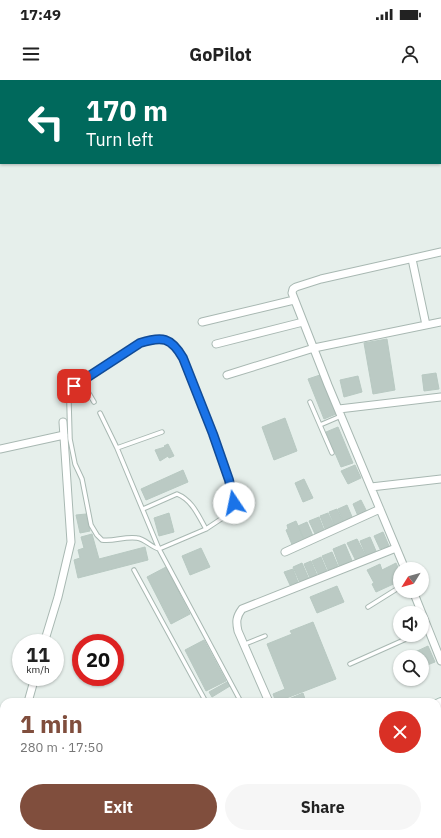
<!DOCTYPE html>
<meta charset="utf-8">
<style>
body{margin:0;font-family:"IBM Plex Sans",sans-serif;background:#f6f6f6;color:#222;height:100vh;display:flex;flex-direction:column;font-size:15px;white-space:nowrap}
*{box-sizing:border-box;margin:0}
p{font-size:13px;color:#767676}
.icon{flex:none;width:22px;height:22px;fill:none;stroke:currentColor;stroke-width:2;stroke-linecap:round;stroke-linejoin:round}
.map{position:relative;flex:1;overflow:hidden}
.panel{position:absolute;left:0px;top:618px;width:441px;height:140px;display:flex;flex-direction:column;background:#fff;border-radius:12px 12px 0 0;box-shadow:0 1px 3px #0004}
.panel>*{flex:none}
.banner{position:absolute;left:0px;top:0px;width:441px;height:84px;box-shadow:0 1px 3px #0004;background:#00695c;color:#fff;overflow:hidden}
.needle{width:26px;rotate:233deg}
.fabs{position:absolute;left:393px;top:482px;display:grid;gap:8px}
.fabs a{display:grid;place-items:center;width:36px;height:36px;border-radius:50%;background:#fff;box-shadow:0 1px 3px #0004;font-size:20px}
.speed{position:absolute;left:12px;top:554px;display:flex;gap:8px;font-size:20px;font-weight:700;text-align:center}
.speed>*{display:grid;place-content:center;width:52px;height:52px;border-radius:50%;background:#fff;box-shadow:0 1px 3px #0004;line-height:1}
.speed small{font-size:10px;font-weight:400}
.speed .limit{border:6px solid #d22;background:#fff;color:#111}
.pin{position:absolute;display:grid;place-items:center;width:34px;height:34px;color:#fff;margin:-17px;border-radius:8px;box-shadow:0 2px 6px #0006}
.me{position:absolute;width:44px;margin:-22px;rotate:349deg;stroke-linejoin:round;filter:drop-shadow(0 0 3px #0008)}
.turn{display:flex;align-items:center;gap:14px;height:84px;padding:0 20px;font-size:18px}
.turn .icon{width:52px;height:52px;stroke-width:2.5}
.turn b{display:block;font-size:28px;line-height:34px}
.round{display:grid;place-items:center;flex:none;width:42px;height:42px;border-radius:21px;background:#f6f6f6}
.head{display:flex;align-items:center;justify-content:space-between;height:68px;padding:0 20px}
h1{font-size:24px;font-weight:700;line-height:30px;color:#804e3d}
.cta{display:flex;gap:8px;margin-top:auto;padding:8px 20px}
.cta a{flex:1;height:46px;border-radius:24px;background:#804e3d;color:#fff;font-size:16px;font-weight:700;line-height:46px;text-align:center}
.cta a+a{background:#f6f6f6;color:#222}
.status{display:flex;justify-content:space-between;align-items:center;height:28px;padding:0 20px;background:#fff;direction:ltr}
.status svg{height:11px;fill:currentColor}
header{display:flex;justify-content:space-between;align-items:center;height:52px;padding:0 20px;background:#fff;font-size:18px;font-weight:700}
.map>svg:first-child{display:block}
.building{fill:#bbcac4;stroke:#b8c9c2}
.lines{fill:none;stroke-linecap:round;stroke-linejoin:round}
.service-casing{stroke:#a8b8b2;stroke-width:5.5}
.minor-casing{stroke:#a8b8b2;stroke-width:9}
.secondary-casing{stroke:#a4bbb3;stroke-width:12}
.trunk-casing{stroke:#c2cac8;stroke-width:14}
.service{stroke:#fff;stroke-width:3.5}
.minor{stroke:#fff;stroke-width:7}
.secondary{stroke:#fff;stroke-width:10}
.trunk{stroke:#4c8a7c;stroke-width:12}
.route-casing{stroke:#114b97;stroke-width:10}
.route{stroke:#1a73e8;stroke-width:7}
</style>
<div class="status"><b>17:49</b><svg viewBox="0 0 49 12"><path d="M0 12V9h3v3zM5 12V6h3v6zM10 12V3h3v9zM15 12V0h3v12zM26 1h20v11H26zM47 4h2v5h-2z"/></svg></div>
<header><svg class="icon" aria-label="menu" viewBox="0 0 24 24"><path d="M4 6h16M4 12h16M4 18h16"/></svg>GoPilot<svg class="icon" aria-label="person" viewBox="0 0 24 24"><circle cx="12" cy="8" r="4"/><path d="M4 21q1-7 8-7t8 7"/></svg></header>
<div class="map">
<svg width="441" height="758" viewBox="0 0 441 758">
<rect width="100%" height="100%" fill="#e6efeb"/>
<path class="building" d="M387,259L395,310L373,314L364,263Z
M436,293L439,309L424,311L422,295Z
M320,295L336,334L324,339L308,299Z
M358,296L362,312L344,317L340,300Z
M285,338L297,371L274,380L262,347Z
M338,347L353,383L341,387L326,352Z
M168,364L174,376L169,378L168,376L160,381L155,370L165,367L164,366Z
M355,385L361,398L348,404L341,391Z
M183,390L188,402L146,420L141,409Z
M304,399L313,418L303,422L295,403Z
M361,420L367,432L358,436L353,424Z
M347,425L353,439L344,443L338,429Z
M337,429L343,442L335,446L329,432Z
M169,433L174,452L159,456L154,438Z
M328,433L334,445L325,449L320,436Z
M86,434L90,451L80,453L76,435Z
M319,437L324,450L315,454L309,441Z
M296,441L305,462L293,467L286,450L288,449L287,445Z
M307,442L313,456L304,459L298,446Z
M383,452L389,466L380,469L374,456Z
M92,454L99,479L145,467L148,480L78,498L74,480L80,478L78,470L84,468L81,457Z
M370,457L376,471L366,475L360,461Z
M357,459L366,476L356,481L347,463Z
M345,464L353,483L340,488L333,469Z
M201,468L210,487L190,495L182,476Z
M332,472L338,486L328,490L322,476Z
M321,477L327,491L318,494L312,481Z
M311,481L317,495L310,498L304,484Z
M302,483L309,499L300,503L293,487Z
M396,483L400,492V501L376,512L372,504L374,503L367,490L380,484L382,490Z
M166,487L190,534L171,544L147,497Z
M293,489L298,502L290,505L284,492Z
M337,506L344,522L317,533L310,517Z
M313,542L336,599L276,622L273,614L285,609L267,564L292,554L290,551Z
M204,560L226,601L206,611L185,570Z
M428,566L435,582L422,587V577H417L415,572Z
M227,602L230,606L212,617L209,612Z
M303,613L306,622H285L284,621Z"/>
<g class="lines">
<g class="service-casing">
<path id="service" d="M164,259C173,263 178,269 183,278L213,354L229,400L234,423L231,431L221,439L206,449L159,469C151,467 145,459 137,458C125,456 113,462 102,460L97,455L91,445L82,399L75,384L70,359L69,323L70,312L74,306L81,300L140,263Z
M81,300L94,322
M310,322L332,373
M100,333L117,368L159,469L241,622
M320,345L341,336
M117,368L162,352
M143,429L177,414C192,420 198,435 206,449
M134,490L206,622
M368,527L400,507
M422,552L429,549
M245,564L265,556
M350,584L415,555
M367,754L369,758
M437,758L441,757"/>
</g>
<g class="minor-casing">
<path id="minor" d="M412,179L426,245
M202,242L294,220
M216,264L303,242
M227,295L314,268L441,242
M339,329L441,317
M0,369L64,355
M371,407L441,399
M285,472L380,429
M405,489L328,305L292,213L293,209L296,207L321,199L441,172
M413,511L441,581
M44,563L58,517L71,462L63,342
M28,622L35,597
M269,622L238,551C236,542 236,537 242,529L396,468
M0,663L4,662
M0,705L4,701"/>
</g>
<g class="secondary-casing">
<path id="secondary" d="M437,625L441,623
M437,681L441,679
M109,758L116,754
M252,758L261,754"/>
</g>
<g class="trunk-casing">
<path id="trunk" d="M437,650L441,649
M437,665L441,663
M247,754L248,758
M176,758L185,754
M204,758L213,754"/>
</g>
<use href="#service" class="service"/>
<use href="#minor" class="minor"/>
<use href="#secondary" class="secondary"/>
<use href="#trunk" class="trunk"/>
</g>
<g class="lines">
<g class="route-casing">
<path id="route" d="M74,306L140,263C162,256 171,257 183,278L213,354L229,400L234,423"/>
</g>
<use href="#route" class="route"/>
</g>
</svg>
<div class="fabs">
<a><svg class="needle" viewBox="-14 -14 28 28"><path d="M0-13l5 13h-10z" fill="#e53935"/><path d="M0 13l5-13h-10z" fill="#767676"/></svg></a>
<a><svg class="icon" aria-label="sound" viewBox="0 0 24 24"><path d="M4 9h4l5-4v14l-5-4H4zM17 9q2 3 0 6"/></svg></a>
<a><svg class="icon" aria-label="search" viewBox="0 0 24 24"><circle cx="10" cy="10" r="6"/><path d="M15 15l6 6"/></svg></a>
</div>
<div class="speed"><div>11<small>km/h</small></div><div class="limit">20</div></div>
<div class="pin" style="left:74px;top:306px;background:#d93025"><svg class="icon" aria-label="arrive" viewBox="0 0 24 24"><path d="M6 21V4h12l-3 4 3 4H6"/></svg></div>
<svg class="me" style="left:234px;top:423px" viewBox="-20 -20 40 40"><circle r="19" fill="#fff"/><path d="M0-13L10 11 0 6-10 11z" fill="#1a73e8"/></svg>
<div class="banner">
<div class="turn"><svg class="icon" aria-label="left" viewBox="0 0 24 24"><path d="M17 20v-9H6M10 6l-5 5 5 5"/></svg><div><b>170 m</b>Turn left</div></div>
</div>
<section class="panel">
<div class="head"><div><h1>1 min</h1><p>280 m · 17:50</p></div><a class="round" style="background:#d93025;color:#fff"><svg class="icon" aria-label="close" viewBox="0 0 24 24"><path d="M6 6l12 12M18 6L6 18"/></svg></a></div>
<div class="cta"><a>Exit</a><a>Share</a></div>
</section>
</div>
